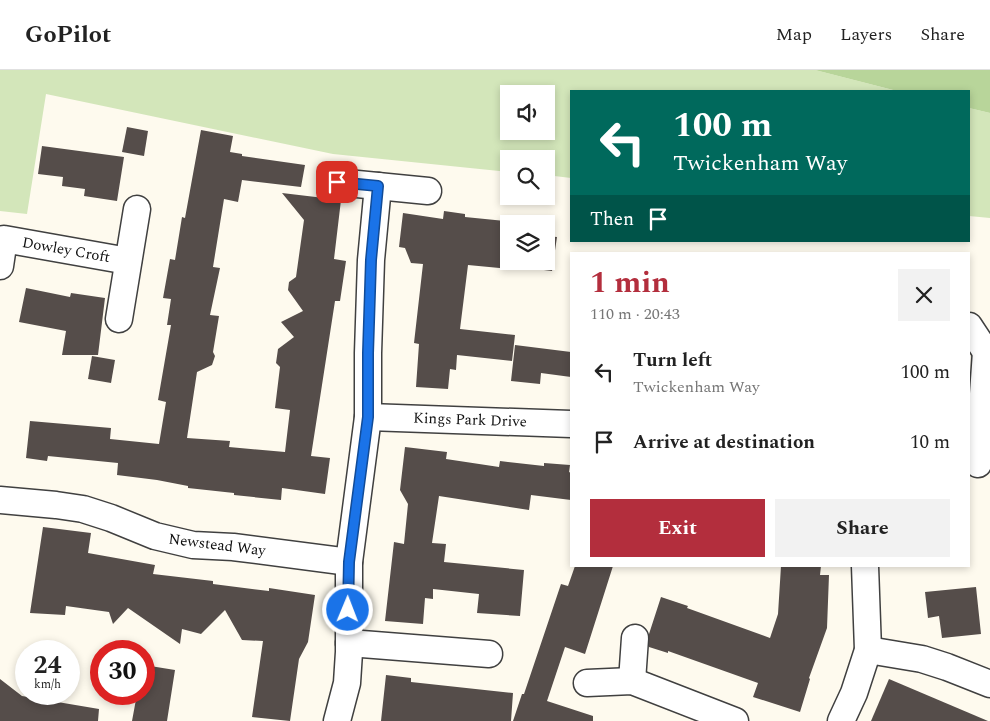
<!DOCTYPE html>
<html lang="en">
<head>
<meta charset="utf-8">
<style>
  body { margin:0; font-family:Spectral,serif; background:#f2f2f2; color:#222; height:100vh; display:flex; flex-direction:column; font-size:19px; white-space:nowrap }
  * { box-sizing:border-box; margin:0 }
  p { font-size:16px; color:#767676 }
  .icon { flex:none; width:28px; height:28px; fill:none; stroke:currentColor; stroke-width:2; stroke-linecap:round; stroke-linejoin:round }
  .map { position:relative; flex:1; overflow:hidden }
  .panel { position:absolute; left:570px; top:182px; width:400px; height:315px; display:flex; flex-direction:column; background:#fff; border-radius:0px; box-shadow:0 2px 8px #0003 }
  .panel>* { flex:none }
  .banner { position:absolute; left:570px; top:20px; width:400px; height:152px; border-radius:0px; box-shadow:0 2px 8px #0003; background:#00695c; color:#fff; overflow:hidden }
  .tools { position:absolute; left:500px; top:15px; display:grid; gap:10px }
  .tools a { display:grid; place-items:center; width:55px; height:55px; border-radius:0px; background:#fff; box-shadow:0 2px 8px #0003; font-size:25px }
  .speed { position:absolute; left:15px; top:570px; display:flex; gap:10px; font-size:25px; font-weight:700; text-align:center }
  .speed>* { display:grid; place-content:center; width:65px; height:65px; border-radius:50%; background:#fff; box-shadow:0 2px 8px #0003; line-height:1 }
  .speed small { font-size:12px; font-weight:400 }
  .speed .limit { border:8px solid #d22; background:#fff; color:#111 }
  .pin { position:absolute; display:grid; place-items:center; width:42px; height:42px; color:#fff; margin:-21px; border-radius:10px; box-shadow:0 2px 8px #0006 }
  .me { position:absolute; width:55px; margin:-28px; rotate:1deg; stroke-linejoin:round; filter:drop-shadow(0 0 4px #0008) }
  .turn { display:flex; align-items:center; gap:18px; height:105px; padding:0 20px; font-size:22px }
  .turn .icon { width:65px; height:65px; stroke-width:2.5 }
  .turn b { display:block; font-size:35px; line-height:42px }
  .then { display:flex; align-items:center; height:48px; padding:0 20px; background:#0003; gap:10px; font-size:19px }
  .round { display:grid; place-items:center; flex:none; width:52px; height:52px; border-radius:0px; background:#f2f2f2 }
  .overview { display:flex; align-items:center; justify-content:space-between; height:85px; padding:0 20px }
  h1 { font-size:30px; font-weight:700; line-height:38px; color:#b32e3d }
  .cta { display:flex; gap:10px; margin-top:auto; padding:10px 20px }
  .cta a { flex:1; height:58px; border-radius:0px; background:#b32e3d; color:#fff; font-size:20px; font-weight:700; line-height:58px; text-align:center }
  .cta a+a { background:#f2f2f2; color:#222 }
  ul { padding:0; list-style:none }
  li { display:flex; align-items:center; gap:15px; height:70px; padding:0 20px }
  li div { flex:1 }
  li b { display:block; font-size:19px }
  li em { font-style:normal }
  header { display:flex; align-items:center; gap:30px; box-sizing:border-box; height:70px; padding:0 25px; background:#fff; border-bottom:1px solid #e0e0e0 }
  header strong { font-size:24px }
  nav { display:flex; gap:28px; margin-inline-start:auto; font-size:18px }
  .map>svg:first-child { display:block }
  .green { fill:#d3e6ba; fill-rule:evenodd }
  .forest { fill:#b8d59a }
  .building { fill:#554d4a }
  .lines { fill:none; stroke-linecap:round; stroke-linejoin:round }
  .minor-casing { stroke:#404040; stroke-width:29 }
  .minor { stroke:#fff; stroke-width:26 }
  .route-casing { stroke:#114b97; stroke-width:12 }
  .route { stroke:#1a73e8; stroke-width:9 }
  .labels { text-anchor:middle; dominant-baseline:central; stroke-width:5; stroke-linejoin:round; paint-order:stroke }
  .street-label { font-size:15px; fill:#0d0d0d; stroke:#fff }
</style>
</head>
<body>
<header>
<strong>GoPilot</strong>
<nav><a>Map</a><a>Layers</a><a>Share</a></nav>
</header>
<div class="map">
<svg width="990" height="651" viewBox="0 0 990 651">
  <rect width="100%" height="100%" fill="#fefaee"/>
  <g class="green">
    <path d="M0,0h815l82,21h-326v87l-25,-3v-16h-37v13l-176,-18 -287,-60 -19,120 -27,-3zM509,24h37v37h-37z"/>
    <polygon points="969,38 990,43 990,148 969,146"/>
  </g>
  <polygon class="forest" points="815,0 990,0 990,43 969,38 969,21 897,21"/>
  <g class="building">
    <polygon points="127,57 148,61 144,86 122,82"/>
    <polygon points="201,60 233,66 230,82 242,84 242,86 305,95 301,117 242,110 238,132 224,129 213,197 220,198 210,245 219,246 213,282 215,286 212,295 197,302 187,368 230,371 229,377 285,382 290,340 275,338 280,297 276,293 278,279 294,267 281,252 303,241 288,220 289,212 296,207 304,150 282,123 341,130 334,189 346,191 340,231 335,231 311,386 330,388 325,424 282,418 281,430 234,425 234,423 188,418 188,416 157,410 117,405 118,393 48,386 47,391 26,388 30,351 111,358 110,369 159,374 166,332 158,330 171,255 167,255 171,229 163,228 170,189 175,190 182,147 185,148"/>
    <polygon points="42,76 124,87 117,131 84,126 85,119 62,116 63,107 38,104"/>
    <polygon points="444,141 465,144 465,147 516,152 516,154 509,154 509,191 546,191 546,166 557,167 552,201 511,196 511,199 468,195 460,259 515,265 512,291 457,285 456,300 450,299 448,319 416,317 419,274 414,273 423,194 411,193 405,178 399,177 403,143 443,149"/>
    <polygon points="26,218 70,227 71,223 105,228 98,285 62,285 66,261 19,252"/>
    <polygon points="515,275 571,282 571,307 541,303 540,314 511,311"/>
    <polygon points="92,286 115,290 111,313 88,309"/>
    <polygon points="405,377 447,382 446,389 499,397 500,391 544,396 544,393 570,395 569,402 571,403 571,430 531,425 529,440 439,426 432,473 446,474 444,492 524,500 520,546 477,543 479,524 433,519 433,529 425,528 423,554 385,551 394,472 404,474 408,434 400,420"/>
    <polygon points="43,457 91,463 88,483 155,495 153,504 213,511 213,514 269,521 269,518 315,525 308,572 299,589 290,651 252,647 263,571 242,570 225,540 201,564 182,559 180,574 128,538 113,554 109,542 66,536 65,545 30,543"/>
    <polygon points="575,496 613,496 585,584 565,577 547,631 593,646 593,651 513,651 522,624 524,624 561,514 568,516"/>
    <polygon points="781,496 821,496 820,505 829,505 827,558 809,608 810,609 800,642 753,627 758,613 668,581 668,583 649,577 649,564 661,527 688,536 687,538 770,568 778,544"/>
    <polygon points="976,517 981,564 942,568 939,546 928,548 925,522"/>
    <polygon points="144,595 175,600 167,651 132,651 137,624 144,624"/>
    <polygon points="386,605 411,608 411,612 513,623 511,651 381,651"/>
    <polygon points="0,609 22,626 99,639 98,651 0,651"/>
    <polygon points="889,609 988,651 871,651"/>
  </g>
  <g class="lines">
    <defs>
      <g id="minor">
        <polyline points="337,112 428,121"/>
        <polyline points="0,196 4,169 128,191"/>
        <polyline points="119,249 137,139"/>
        <polyline points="969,256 986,282 990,281"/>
        <polyline points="368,347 571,354"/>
        <polyline points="978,394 986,282"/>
        <polyline points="0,430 56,435 83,439 111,448 155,466 193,475 233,477 349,492"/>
        <polyline points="349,573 489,584"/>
        <polyline points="868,580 922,589 947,597 990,614"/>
        <polyline points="632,611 635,568"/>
        <polyline points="587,613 632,611 735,651"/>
        <polyline points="337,651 347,613 349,582 349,492 368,347 368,283 371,190 378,116"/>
        <polyline points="841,651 854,623 868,580 865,496"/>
      </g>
    </defs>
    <use href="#minor" class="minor-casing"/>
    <use href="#minor" class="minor"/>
  </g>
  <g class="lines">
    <defs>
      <polyline id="route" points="337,112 378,116 371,190 368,283 368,347 349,492 348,540"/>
    </defs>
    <use href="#route" class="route-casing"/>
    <use href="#route" class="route"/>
  </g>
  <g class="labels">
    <g class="street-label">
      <text transform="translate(66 180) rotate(10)">Dowley Croft</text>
      <text transform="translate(470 350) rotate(2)">Kings Park Drive</text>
      <text transform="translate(217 475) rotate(7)">Newstead Way</text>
    </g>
  </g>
</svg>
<div class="tools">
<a><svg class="icon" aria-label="sound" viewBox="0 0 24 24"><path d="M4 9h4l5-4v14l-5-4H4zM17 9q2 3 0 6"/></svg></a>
<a><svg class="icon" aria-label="search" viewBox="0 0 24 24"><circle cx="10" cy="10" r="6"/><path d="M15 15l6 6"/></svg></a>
<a><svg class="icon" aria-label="layers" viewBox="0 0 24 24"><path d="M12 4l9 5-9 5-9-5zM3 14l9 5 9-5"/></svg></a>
</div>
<div class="speed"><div>24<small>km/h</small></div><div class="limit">30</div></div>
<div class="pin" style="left:337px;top:112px;background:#d93025"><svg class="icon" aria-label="arrive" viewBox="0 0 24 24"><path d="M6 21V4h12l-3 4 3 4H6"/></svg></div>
<svg class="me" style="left:348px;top:540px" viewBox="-20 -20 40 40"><circle r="17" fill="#1a73e8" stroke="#fff" stroke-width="3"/><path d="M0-11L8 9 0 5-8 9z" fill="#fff"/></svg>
<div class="banner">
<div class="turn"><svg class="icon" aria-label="left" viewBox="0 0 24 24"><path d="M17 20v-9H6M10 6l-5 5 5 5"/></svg><div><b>100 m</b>Twickenham Way</div></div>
<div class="then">Then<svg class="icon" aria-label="arrive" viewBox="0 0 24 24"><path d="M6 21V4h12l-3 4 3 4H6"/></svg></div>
</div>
<section class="panel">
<div class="overview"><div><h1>1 min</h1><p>110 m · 20:43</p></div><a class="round"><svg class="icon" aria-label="close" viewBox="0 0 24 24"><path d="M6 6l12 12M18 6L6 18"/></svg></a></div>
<ul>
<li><svg class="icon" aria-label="left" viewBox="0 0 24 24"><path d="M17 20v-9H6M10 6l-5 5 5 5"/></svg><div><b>Turn left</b><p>Twickenham Way</p></div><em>100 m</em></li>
<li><svg class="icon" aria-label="arrive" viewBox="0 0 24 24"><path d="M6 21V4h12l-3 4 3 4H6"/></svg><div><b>Arrive at destination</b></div><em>10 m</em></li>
</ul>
<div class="cta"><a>Exit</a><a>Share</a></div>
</section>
</div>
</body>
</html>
